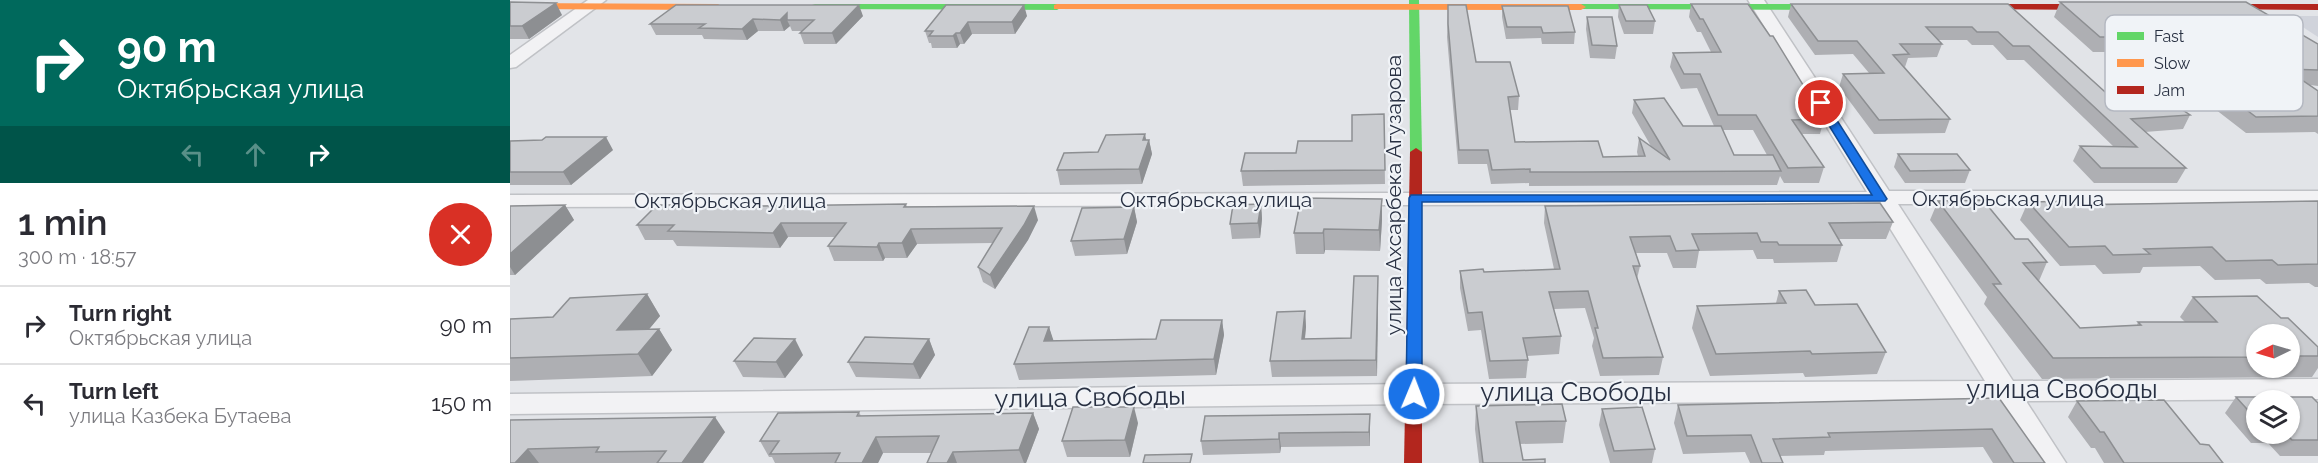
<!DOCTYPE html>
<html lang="en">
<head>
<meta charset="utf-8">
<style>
  body { margin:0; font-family:Raleway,sans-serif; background:#f2f2f3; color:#2b2b33; height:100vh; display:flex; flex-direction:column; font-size:22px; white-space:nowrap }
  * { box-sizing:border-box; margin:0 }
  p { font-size:20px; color:#7c7c81 }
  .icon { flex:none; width:33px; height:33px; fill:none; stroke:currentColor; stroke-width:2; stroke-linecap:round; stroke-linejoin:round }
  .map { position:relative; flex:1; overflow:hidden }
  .drawer { display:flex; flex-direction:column; background:#fff; width:510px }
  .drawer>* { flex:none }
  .hud { background:#00695c; color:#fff; overflow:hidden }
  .needle { width:39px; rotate:265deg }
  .controls { position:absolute; left:1736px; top:324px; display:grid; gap:12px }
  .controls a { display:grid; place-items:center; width:54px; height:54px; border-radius:50%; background:#fff; box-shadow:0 2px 4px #0004; font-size:30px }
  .pin { position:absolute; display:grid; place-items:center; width:51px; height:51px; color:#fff; margin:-26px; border:3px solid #fff; border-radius:50%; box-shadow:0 2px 6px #0007 }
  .me { position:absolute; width:66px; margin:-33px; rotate:1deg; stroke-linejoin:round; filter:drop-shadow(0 0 4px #0008) }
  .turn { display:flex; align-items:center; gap:21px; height:126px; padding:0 18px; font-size:27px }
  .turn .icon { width:78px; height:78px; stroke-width:2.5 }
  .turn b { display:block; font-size:42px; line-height:51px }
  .lanes { display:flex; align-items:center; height:57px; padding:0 18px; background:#0003; justify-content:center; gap:30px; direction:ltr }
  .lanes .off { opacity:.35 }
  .round { display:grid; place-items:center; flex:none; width:63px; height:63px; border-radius:32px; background:#f2f2f3 }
  .head { display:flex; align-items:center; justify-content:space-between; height:102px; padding:0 18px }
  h1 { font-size:36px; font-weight:600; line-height:45px }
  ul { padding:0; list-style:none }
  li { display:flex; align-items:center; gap:18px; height:78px; padding:0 18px; border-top:2px solid #e1e1e2 }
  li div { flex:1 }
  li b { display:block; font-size:22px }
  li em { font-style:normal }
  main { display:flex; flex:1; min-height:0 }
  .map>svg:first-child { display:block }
  .built { fill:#d0d3db }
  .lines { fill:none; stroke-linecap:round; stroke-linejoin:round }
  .street-casing { stroke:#c0c2c6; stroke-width:3 }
  .street { fill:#f2f2f4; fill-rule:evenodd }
  .fast { fill:#63d668; fill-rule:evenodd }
  .slow { fill:#ff974d; fill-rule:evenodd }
  .jam { fill:#b3261e; fill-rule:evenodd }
  .wall { fill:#aeafb3; fill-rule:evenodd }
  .shaded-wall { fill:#8d8f92 }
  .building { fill:#caccd0; stroke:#8d8f92; stroke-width:1.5 }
  .route { fill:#1a73e8; stroke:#114b97; stroke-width:1.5 }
  .labels { text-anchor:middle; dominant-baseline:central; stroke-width:4.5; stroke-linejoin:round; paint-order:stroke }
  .street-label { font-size:21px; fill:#283042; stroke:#f0f3f7 }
  .near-street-label { font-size:26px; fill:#283042; stroke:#f0f3f7 }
  .key { fill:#f0f3f7; stroke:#b4b8c1; stroke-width:1.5 }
  .key-label { font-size:16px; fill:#283042 }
</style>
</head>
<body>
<main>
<section class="drawer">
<div class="hud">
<div class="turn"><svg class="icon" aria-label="right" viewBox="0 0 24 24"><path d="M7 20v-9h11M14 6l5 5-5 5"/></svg><div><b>90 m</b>Октябрьская улица</div></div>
<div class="lanes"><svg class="icon off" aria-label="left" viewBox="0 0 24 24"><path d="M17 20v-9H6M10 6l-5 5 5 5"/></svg><svg class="icon off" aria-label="ahead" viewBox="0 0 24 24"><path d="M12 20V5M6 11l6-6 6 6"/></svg><svg class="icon" aria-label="right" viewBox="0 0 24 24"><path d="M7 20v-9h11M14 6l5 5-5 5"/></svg></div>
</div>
<div class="head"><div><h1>1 min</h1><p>300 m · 18:57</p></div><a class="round" style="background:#d93025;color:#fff"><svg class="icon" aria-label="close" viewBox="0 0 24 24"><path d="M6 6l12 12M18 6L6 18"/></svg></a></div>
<ul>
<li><svg class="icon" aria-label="right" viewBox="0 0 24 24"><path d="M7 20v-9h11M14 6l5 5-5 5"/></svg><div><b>Turn right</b><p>Октябрьская улица</p></div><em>90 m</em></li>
<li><svg class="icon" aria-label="left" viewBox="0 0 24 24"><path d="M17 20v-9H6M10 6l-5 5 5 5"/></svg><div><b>Turn left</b><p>улица Казбека Бутаева</p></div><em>150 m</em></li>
</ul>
</section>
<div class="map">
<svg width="1808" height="463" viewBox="0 0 1808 463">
  <rect width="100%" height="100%" fill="#e2e4e8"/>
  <polygon class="built" points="1776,16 1808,16 1808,37"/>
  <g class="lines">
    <defs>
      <g id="street">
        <polygon points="78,0 96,0 6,67 0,68 0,55"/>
        <polygon points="1238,0 1254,0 1379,191 1808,191 1808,203 1388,204 1503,381 1808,379 1808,399 1516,401 1556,463 1526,463 1487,401 904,404 0,414 0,394 904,384 1475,381 1365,204 0,207 0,195 1357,192"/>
      </g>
    </defs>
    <use href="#street" class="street-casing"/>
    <use href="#street" class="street"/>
    <g class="fast">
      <polygon points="899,0 909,0 912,152 906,156 900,152"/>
      <polygon points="305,4 547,4 552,7 547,10 302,9 302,5"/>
      <polygon points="1071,4 1324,4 1329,7 1324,10 1068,9 1068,5"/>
    </g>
    <g class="slow">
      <polygon points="0,3 208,4 213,7 208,10 0,9"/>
      <polygon points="547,4 1071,4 1076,7 1071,10 544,9 544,5"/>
    </g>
    <g class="jam">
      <polygon points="1457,4 1591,4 1596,7 1591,10 1454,9 1454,5"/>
      <polygon points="1700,4 1808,4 1808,10 1697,9 1697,5"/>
      <polygon points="906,148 912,152 912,463 894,463 900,152"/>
    </g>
  </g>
  <g class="wall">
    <polygon points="0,2 52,15 19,39 0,39"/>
    <polygon points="1550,2 1808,44 1808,86 1800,85 1808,91 1808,134 1805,132 1736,133 1692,99 1678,99 1631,62 1617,61 1608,52 1583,52 1544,17"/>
    <path d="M1181,4l133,115 -4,15h-18l22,33 -5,16h-35l-4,-7 -3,9 -248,1v-3l-38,1 -4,-20h-29l-11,-127 1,-32 28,57 43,34 -1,14h-8l5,32 88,15 35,-1 -1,-4 2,-14 13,10 -20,-35 2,-13 49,26h31l-17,-38 -16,1 -11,-22 3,-14 38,-1 -10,-20h-4l-8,-15zM1212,130h31l14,25h-33z"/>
    <polygon points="1281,4 1498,4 1604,100 1680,115 1673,129 1635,132 1676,168 1667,183 1584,183 1563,161 1570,146 1604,147 1514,60 1497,60 1483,45 1462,45 1457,40 1428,40 1432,44 1427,57 1398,58 1395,67 1440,119 1435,133 1364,134 1329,87 1333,74 1359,73 1343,54 1305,55 1278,17"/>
    <polygon points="166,5 353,16 326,44 294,44 290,33 292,31 282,31 280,26 274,31 248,31 237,40 194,39 192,35 146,35 140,24"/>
    <polygon points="436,5 517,16 505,34 462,34 454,44 450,44 447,48 422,48 421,43 419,43 415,31"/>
    <polygon points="1109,5 1145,21 1143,34 1114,34 1108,17"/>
    <polygon points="992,6 1065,32 1064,44 1032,44 1031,38 996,39 992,17"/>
    <polygon points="1077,17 1107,46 1105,59 1080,58 1076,29"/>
    <polygon points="874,114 875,184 733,186 731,171 786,153 842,141"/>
    <polygon points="32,140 103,150 61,185 0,185 0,141"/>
    <polygon points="636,140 639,140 642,154 632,184 550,185 547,170 588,152"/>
    <polygon points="1388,154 1460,170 1455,183 1395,183 1384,167"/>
    <polygon points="872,199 872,220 870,251 815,250 814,254 786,254 784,233"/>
    <path d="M1428,201l77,38 32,23 -8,19 41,47 57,-3 1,-3h47l-5,-5 13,-20 88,21 37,29v21l-6,9 -270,2 -58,-75 3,-7 -57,-77zM1746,334h33v34h-33z"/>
    <polygon points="1808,201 1808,287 1805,287 1799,283 1756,284 1750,279 1705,280 1690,266 1633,267 1630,273 1593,274 1585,265 1550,266 1510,220 1518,202 1562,205"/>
    <polygon points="396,204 397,207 528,220 518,240 485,289 473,282 468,267 483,243 407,244 397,258 375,258 373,261 324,261 318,246 325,237 278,237 270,248 167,246 163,240 135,240 127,225 170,205 172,207"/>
    <polygon points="751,204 752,219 750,238 722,239 720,224"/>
    <polygon points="55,205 64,220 5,275 0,275 0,206"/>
    <polygon points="1035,206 1383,222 1376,239 1329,239 1332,245 1327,262 1264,263 1263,259 1247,259 1243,250 1189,251 1186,268 1163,268 1157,253 1126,253 1130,266 1127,279 1153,357 1149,375 1090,376 1082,346 1084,338 1075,308 1044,309 1051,336 1049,354 1017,356 1018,360 1016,378 979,379 971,330 958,331 950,288 950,271 974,272 1044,269 1034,223"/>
    <polygon points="624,207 627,222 617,254 565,256 561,241"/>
    <polygon points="868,291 867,376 762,377 760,361 795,311 796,327 795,339 841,338"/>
    <polygon points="1269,291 1305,305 1376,352 1367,374 1295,377 1293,373 1200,376 1182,328 1187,306 1266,303"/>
    <polygon points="137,294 150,316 139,329 149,329 162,350 142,376 0,381 0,319 43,317"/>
    <polygon points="712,320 714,335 706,375 509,380 504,364 539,327 543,341 646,339"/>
    <polygon points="419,339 425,355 410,379 346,377 338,362"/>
    <polygon points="293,355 275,378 233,377 224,361"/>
    <path d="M1726,397l82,6v53h-38l-12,-13h-17l-26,-30zM1746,400l33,34h-33z"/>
    <polygon points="1489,398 1535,463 1483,463 1473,447 1315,451 1314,455 1270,456 1273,463 1240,463 1235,452 1173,454 1164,423 1168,405"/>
    <polygon points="1567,401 1690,444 1713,463 1594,463 1585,448 1581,448 1558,417"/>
    <polygon points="966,406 1056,421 1053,443 1010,444 1013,460 1035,463 969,463 965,429"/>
    <polygon points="1092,409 1145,449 1142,463 1100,463 1089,425"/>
    <polygon points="349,412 351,416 523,413 529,429 516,463 417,463 422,453 373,453 368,463 265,463 262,457 259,457 250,441"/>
    <polygon points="695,416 860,428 860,446 771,447 770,453 693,455 691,441"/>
    <polygon points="0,420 215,432 193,463 0,463"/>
    <polygon points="628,423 620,457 557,457 552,441"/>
  </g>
  <g class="shaded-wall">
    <polygon points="46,3 52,15 19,39 12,26"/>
    <polygon points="349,5 353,16 326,44 322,33"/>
    <polygon points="514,5 517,16 505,34 502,22"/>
    <polygon points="277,13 277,20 280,26 274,31 270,20"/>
    <polygon points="243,19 248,31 237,40 232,29"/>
    <polygon points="458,22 462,34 454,44 450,33"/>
    <polygon points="446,33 450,44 447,48 443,36"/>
    <polygon points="635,134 637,144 639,140 642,154 632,184 629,169 633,140"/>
    <polygon points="96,137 103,150 61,185 53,172"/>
    <polygon points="872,199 872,220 870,251 869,230"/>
    <polygon points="751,204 752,219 750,238 748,223"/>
    <polygon points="55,205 64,220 5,275 0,267 0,254"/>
    <polygon points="524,206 528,220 518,240 485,289 480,275"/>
    <polygon points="624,207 627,222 617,254 614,239"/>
    <polygon points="271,223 278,237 270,248 263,233"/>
    <polygon points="401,229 407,244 397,258 392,243"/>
    <polygon points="814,229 815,250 814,254 813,233"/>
    <polygon points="369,243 375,258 373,261 367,247"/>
    <polygon points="868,276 868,291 867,376 866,360"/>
    <polygon points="137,294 150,316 121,351 107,330"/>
    <polygon points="795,311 796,327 793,354 792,339"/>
    <polygon points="712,320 714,335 706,375 704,359"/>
    <polygon points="539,327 544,342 534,341"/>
    <polygon points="149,329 162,350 142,376 128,354"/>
    <polygon points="285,339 293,355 275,378 266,362"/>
    <polygon points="419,339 425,355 410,379 403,364"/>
    <polygon points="624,407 628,423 620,457 615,440"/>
    <polygon points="523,413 529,429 516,463 514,463 509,450"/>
    <polygon points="860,414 860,446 859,432"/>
    <polygon points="205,417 215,432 193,463 172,463"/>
    <polygon points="769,433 771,447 770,453 769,439"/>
    <polygon points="366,437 373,453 368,463 352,463"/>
    <polygon points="18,449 29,463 5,463"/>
    <polygon points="443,452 447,463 437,463"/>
  </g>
  <g class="building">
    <polygon points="0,2 46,3 12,26 0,26"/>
    <polygon points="1550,2 1736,2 1808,44 1808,70 1776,69 1808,91 1808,116 1746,117 1701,83 1687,83 1638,47 1625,46 1615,37 1590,37"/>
    <polygon points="1181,4 1238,4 1260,36 1263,36 1314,119 1282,120 1314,167 1278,168 1246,115 1208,115 1190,74 1174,74 1163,53 1211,52 1193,19 1190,19"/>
    <polygon points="1281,4 1498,4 1604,100 1653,97 1680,115 1621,119 1676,168 1591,168 1570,146 1627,147 1519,46 1503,46 1488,32 1467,32 1462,27 1416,27 1432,44 1390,44 1399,54 1383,55 1440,119 1369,120 1333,74 1374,73 1347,41 1308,41"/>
    <polygon points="166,5 349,5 322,33 290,33 304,20 277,20 277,13 270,20 243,19 232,29 189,28 195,24 140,24"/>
    <polygon points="436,5 514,5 502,22 458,22 450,33 446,33 443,36 419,36 423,31 415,31"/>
    <polygon points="938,5 956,5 966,62 1000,62 1009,96 998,97 1005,142 1088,141 1093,157 1135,156 1129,138 1160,160 1124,100 1154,98 1173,126 1211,126 1224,155 1263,155 1271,171 1073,172 1020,172 1020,169 982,170 978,150 949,150 938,24"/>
    <polygon points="1109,5 1137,5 1145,21 1116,21"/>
    <polygon points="992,6 1058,6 1065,32 1033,33 1031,27 997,27"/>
    <polygon points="1077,17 1102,17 1107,46 1082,45"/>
    <polygon points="874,114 875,170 731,171 735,153 786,153 788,141 842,141 842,115"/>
    <polygon points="635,134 633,140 639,140 629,169 547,170 554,153 588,152 596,135"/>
    <polygon points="36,137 96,137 53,172 0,172 0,141 32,140"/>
    <polygon points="1388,154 1447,154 1460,170 1400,171"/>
    <polygon points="791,198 872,199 869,230 814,229 813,233 784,233"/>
    <polygon points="1473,200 1505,239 1518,239 1537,262 1513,263 1570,328 1631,325 1628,322 1707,322 1683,297 1747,296 1771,318 1778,318 1808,347 1808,356 1779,356 1779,334 1746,334 1746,357 1543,358 1483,284 1491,284 1428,201"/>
    <polygon points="1558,201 1562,205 1808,201 1808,264 1768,265 1762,260 1716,261 1702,247 1634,249 1640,254 1603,255 1595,246 1559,247 1518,202"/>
    <polygon points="1370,203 1383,222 1319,223 1332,245 1269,245 1267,242 1251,242 1247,233 1182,234 1189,250 1166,251 1160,236 1120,237 1130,266 1123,266 1153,357 1093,358 1085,328 1088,328 1078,291 1039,292 1051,336 1013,338 1018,360 980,361 972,312 958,313 950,271 973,269 974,272 1050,269 1035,206"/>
    <polygon points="396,204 394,207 524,206 514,225 480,275 468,267 492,228 401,229 392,243 369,243 367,247 318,246 336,223 271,223 263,233 158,231 164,225 127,225 147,205 170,205 168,207"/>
    <polygon points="751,204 748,223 720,224 723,205"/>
    <polygon points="55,205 0,254 0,206"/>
    <polygon points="624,207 614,239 561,241 572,208"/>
    <polygon points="844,276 868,276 866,360 760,361 767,312 795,311 792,339 841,338"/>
    <polygon points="1296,290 1305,305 1347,304 1376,352 1302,354 1300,351 1206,354 1187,306 1276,303 1269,291"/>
    <polygon points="137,294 107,330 149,329 128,354 0,358 0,319 43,317 60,298"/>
    <polygon points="651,320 712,320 704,359 504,364 519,327 539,327 534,341 646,339"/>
    <polygon points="355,337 419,339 403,364 338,362"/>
    <polygon points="244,338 285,339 266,362 224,361"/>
    <polygon points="1726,397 1802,397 1808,403 1808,440 1782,440 1776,434 1779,434 1779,400 1746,400 1746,419"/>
    <polygon points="1489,398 1535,463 1504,463 1482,429 1318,433 1320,437 1263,439 1273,463 1252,463 1241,435 1177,436 1168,405"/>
    <polygon points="1654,400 1690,444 1699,445 1713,463 1614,463 1594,432 1590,432 1567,401"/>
    <polygon points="1052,404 1056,421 1006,422 1013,460 1035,459 1035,463 973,463 966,406"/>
    <polygon points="563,407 624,407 615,440 552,441"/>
    <polygon points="1132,407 1145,449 1104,451 1092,409"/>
    <polygon points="349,412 347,416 523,413 509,450 443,452 437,463 417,463 429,436 366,437 352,463 325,463 330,453 260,454 269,441 250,441 268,413"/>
    <polygon points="860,414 859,432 769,433 769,439 691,441 695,416"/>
    <polygon points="205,417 172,463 147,463 156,451 86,452 89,447 18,449 5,463 0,463 0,420"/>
    <polygon points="682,454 680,463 633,463 635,455"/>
  </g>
  <polygon class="route" points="1311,99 1316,103 1377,199 1375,201 912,202 912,394 910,398 898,398 896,394 899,198 901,195 1362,195 1305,103"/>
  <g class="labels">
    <g class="street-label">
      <text transform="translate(883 195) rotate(-90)">улица Ахсарбека Агузарова</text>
      <text x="1498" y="198">Октябрьская улица</text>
      <text x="706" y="199">Октябрьская улица</text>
      <text x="220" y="200">Октябрьская улица</text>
    </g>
    <g class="near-street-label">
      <text x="1552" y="389">улица Свободы</text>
      <text x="1066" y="392">улица Свободы</text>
      <text transform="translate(580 397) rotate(-1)">улица Свободы</text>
    </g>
  </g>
  <rect x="1595" y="15" width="198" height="96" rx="9" class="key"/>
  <rect x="1607" y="32" width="27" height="8" fill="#63d668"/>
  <rect x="1607" y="59" width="27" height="8" fill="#ff974d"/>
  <rect x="1607" y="86" width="27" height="8" fill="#b3261e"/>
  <g class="key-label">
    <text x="1644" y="42">Fast</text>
    <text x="1644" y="69">Slow</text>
    <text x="1644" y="96">Jam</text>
  </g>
</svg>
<div class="controls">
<a><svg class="needle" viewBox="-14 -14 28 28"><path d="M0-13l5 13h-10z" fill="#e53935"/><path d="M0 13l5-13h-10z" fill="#7c7c81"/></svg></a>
<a><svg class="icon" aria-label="layers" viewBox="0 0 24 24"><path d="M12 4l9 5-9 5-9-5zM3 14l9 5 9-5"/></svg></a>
</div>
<div class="pin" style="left:1311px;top:103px;background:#d93025"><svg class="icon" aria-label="arrive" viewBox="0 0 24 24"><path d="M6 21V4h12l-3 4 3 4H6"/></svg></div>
<svg class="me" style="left:904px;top:394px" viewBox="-20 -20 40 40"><circle r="17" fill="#1a73e8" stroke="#fff" stroke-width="3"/><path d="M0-11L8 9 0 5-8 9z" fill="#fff"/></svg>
</div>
</main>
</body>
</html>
